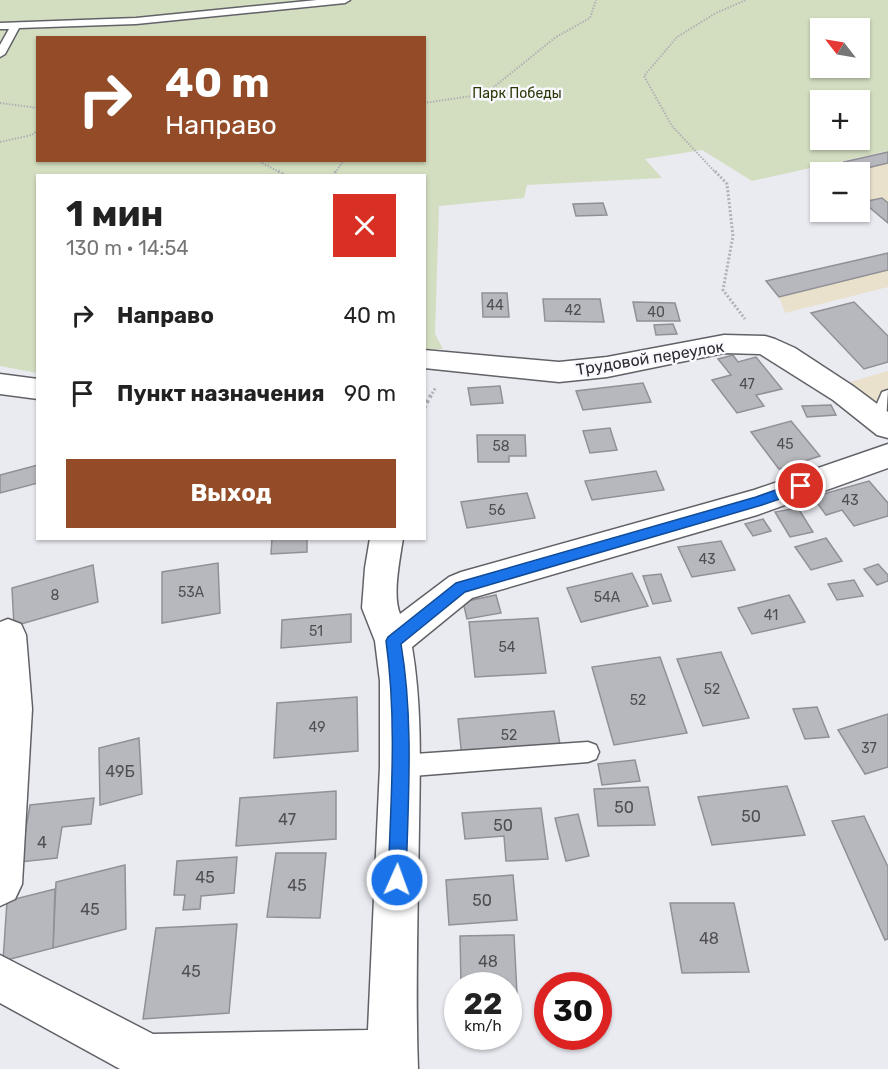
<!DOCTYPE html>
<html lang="ru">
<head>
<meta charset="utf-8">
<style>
  body { margin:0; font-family:Rubik,sans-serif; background:#f6f6f6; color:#222; height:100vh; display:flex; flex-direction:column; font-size:22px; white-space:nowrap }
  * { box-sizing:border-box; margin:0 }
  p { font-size:20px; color:#767676 }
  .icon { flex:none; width:33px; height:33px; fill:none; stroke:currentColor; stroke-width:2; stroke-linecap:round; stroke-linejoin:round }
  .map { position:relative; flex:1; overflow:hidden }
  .side { position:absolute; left:36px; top:174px; width:390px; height:366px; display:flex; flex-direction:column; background:#fff; border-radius:0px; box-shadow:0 2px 4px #0004 }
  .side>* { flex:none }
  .guide { position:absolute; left:36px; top:36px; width:390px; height:126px; border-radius:0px; box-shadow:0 2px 4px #0004; background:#934c27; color:#fff; overflow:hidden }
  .needle { width:39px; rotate:301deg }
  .buttons { position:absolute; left:810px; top:18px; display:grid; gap:12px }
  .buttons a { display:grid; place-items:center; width:60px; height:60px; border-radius:0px; background:#fff; box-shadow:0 2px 4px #0004; font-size:30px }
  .speed { position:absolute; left:444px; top:972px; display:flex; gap:12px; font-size:30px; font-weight:700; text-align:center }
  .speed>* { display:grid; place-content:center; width:78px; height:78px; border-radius:50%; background:#fff; box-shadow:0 2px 4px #0004; line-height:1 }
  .speed small { font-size:15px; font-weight:400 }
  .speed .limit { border:9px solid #d22; background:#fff; color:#111 }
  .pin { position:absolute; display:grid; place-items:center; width:51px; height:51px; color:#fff; margin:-26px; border:3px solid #fff; border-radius:50%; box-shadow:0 2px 6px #0007 }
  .me { position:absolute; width:66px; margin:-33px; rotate:2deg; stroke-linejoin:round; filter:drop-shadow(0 0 4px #0008) }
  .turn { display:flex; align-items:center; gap:21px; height:126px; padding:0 30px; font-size:27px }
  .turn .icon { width:78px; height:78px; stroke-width:2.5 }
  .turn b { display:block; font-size:42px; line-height:51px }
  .round { display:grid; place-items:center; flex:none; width:63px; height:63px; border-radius:0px; background:#f6f6f6 }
  .summary { display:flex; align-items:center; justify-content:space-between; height:102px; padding:0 30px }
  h1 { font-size:36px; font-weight:700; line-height:45px }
  .action { display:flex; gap:12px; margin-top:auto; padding:12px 30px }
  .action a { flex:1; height:69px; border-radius:0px; background:#934c27; color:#fff; font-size:24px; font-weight:700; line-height:69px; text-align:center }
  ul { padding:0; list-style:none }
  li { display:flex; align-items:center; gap:18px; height:78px; padding:0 30px }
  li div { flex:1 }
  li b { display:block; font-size:22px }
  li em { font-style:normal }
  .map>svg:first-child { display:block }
  .industrial { fill:#eae1cc }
  .green { fill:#d3dec0; fill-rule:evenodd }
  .building { fill:#b7b8be; stroke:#909096; stroke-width:1.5 }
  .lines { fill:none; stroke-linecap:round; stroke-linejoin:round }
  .lane-casing { stroke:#616267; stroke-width:3 }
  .street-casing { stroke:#616267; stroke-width:3 }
  .path-far2 { stroke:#b0b0b5; stroke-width:2; stroke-dasharray:1.5 1.5; stroke-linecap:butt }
  .path-far1 { stroke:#b0b0b5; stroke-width:3; stroke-dasharray:2 2; stroke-linecap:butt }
  .path { stroke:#b0b0b5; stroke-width:4; stroke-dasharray:3 3; stroke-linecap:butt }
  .lane { fill:#fff; fill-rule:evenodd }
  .street { fill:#fff; fill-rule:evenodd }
  .route { fill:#1a73e8; stroke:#114b97; stroke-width:1.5 }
  .labels { text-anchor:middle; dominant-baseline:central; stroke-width:5; stroke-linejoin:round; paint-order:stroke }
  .far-park-label { font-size:14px; fill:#2a3806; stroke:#f8f8fe }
  .number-label { font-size:14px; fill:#4f4f53 }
  .street-label { font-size:16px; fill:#2c2c2f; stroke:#f8f8fe }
  .near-number-label { font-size:16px; fill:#4f4f53 }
</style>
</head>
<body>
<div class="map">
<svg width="888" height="1069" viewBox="0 0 888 1069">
  <rect width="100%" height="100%" fill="#eaebf1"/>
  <g class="industrial">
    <polygon points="888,151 888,223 860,197 860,172 840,172 833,164"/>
    <polygon points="888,253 888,287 785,313 779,297 766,281"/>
    <polygon points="888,371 888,422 872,408 850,382"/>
  </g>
  <path class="green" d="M0,0h888v151l-136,30 -50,-31 -57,9 17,19 -135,7 -3,13 -85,8 -4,128 8,15h-18l-1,-173h-386l-1,197 -37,-7zM820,28h40v40h-40zM38,38h386v122h-386zM820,100h40v40h-40z"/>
  <g class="building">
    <polygon points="888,152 888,163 855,171 844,162"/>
    <polygon points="882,198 888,203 888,223 863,202"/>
    <polygon points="603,203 607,215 576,216 573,204"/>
    <polygon points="888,253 888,270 779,297 766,281"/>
    <polygon points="482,293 507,293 509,317 483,317"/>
    <polygon points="543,299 600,299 604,322 545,321"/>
    <polygon points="633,302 675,303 680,321 637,321"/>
    <polygon points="854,302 888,336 888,362 864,369 811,313"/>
    <polygon points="673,324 677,334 656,335 654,325"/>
    <polygon points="733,355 738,362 756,357 782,389 756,395 764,406 737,413 712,380 731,375 718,359"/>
    <polygon points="643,383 651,402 583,410 576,391"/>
    <polygon points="500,386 503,403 471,405 468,388"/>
    <polygon points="831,405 836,415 807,417 802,406"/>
    <polygon points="791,421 820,456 779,469 751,432"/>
    <polygon points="610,428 617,450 590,453 583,431"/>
    <polygon points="477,435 525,435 526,456 509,456 509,462 478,462"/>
    <polygon points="38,465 38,483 0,493 0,475"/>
    <polygon points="656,471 664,490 592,500 585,481"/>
    <polygon points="869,481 888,503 888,516 854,526 842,510 826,515 813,497"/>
    <polygon points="527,493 535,518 467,528 461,502"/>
    <polygon points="798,508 813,532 790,537 775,512"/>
    <polygon points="763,519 771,531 753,536 745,524"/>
    <polygon points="272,538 307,538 307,552 271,554"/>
    <polygon points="826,538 842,561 811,570 795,547"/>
    <polygon points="721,541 735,570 692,577 678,547"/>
    <polygon points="218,563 220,613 162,623 162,572"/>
    <polygon points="878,564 888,575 888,581 877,585 864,569"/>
    <polygon points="93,565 98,602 14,626 12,588"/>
    <polygon points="632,573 648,606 581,622 567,588"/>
    <polygon points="661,574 671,601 653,604 643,576"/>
    <polygon points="854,580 863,596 837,600 828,584"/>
    <polygon points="496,595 501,613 467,619 463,602"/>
    <polygon points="789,595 805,622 752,634 738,608"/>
    <polygon points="351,614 351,642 281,648 282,620"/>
    <polygon points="538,618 546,673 475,677 469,622"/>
    <polygon points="721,652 749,718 703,726 677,659"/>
    <polygon points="660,657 687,733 614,745 592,667"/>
    <polygon points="357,697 358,751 274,758 277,703"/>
    <polygon points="817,707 829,737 805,739 793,709"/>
    <polygon points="554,711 561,750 462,758 458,719"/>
    <polygon points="888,714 888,767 865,774 838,730"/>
    <polygon points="139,738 142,794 100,805 99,748"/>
    <polygon points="635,760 640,781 602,785 598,764"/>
    <polygon points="787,786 805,835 712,845 698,797"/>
    <polygon points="648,787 655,825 598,826 594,789"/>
    <polygon points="336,791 336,839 236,846 240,798"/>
    <polygon points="94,798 91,824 62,827 57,858 20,862 30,805"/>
    <polygon points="541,808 548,859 506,861 504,836 465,839 462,813"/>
    <polygon points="578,814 589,856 566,861 555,818"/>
    <polygon points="864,816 888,867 888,939 885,940 832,821"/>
    <polygon points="276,853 326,853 320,918 267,917"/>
    <polygon points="237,857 234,893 201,896 200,909 183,910 185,895 174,895 177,861"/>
    <polygon points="125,865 126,929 53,948 56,882"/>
    <polygon points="513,875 517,920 449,925 446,880"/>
    <polygon points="55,889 53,948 3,961 7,901"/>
    <polygon points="670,903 734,903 749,972 682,973"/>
    <polygon points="237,924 229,1013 143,1019 156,928"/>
    <polygon points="514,935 517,994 508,994 508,986 461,986 460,936"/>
  </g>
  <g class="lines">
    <defs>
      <g id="lane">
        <polygon points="317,0 350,0 345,3 136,24 19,28 5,54 0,57 0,45 9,29 0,29 0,23 136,18"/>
        <polygon points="888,390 886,420 884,424 872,424 870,420 882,392"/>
        <polygon points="588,742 596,745 599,752 596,759 588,762 400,777 392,774 389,766 392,758 400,755"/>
      </g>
      <g id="street">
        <polygon points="724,335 765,336 775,339 795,348 853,386 888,412 888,438 877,435 833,400 760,354 724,353 607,377 559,382 424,368 424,350 559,362 607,357"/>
        <polygon points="0,374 38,379 38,399 0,394"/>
        <path d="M888,444v24l-131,47 -285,83 -60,49c10,59 8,119 7,179 -1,81 -4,163 -1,243h-298l-120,-66v-48l153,79 215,-4 12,-264v-85l-5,-40 -13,-33 3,-40 5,-30h33c-3,21 -11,57 -3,76l49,-37 12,-5 293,-82z"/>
        <polygon points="8,619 21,624 26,635 32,709 22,884 15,899 0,906 0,622"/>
      </g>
    </defs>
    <use href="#lane" class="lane-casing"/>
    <use href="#street" class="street-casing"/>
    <g class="path-far2">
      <polyline points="0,103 38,108"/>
      <polyline points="424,103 485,94 556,37 590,18 596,0"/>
      <polyline points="0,142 32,135 38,130"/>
      <polyline points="257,160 281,173"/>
      <polyline points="335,173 344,160"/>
      <polyline points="716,173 672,126 644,76 677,37 716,13 746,0"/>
    </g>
    <g class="path-far1">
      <polyline points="278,171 287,176"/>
      <polyline points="715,171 727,184 733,236 723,290 745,319"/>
      <polyline points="332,176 336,171"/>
      <polyline points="430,397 436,387"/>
    </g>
    <polyline class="path" points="424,408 431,395"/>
    <use href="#lane" class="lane"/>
    <use href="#street" class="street"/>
  </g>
  <path class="route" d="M801,481l7,5 -2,4 -44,15 -297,87 -64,52c13,77 7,157 5,236l-3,6 -6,3 -7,-3 -2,-6c3,-80 9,-160 -2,-239l2,-4 68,-54 300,-86z"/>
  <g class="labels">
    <g class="far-park-label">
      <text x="517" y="93">Парк Победы</text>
    </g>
    <g class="number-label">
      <text x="495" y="305">44</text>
      <text x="573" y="310">42</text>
      <text x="656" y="312">40</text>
      <text x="747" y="384">47</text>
      <text x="785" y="444">45</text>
      <text x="501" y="446">58</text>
      <text x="850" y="500">43</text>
      <text x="497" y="510">56</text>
      <text x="707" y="559">43</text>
      <text x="191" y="592">53А</text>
      <text x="55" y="595">8</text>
      <text x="607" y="597">54А</text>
      <text x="771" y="615">41</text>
      <text x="316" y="631">51</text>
      <text x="507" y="647">54</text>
      <text x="712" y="689">52</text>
      <text x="638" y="700">52</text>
      <text x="317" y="727">49</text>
      <text x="509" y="735">52</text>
      <text x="869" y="748">37</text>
    </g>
    <g class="street-label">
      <text transform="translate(650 358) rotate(-9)">Трудовой переулок</text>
    </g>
    <g class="near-number-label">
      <text x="120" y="771">49Б</text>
      <text x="624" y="807">50</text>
      <text x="751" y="816">50</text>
      <text x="287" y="819">47</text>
      <text x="503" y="825">50</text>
      <text x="42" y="842">4</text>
      <text x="205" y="877">45</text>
      <text x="297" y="885">45</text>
      <text x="482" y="900">50</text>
      <text x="90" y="909">45</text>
      <text x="709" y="938">48</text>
      <text x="488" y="961">48</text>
      <text x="191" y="971">45</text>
    </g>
  </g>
</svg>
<div class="buttons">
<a><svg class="needle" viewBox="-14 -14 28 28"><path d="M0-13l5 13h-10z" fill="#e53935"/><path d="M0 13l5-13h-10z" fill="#767676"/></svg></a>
<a>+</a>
<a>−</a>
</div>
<div class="speed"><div>22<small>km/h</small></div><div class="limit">30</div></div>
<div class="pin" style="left:801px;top:486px;background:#d93025"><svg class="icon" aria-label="arrive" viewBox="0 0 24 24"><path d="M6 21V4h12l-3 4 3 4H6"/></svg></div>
<svg class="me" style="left:397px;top:880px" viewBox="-20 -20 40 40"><circle r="17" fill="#1a73e8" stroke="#fff" stroke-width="3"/><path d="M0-11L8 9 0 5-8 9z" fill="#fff"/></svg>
<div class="guide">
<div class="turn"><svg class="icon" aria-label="right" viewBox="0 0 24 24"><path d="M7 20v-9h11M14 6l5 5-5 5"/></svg><div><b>40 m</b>Направо</div></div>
</div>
<section class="side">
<div class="summary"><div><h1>1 мин</h1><p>130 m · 14:54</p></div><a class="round" style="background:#d93025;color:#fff"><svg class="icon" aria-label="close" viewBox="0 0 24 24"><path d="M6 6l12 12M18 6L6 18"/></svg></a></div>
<ul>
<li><svg class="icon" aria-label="right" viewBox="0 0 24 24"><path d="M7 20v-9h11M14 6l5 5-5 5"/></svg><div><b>Направо</b></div><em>40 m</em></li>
<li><svg class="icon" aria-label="arrive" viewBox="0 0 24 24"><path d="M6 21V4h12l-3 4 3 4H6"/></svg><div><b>Пункт назначения</b></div><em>90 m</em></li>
</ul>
<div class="action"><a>Выход</a></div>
</section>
</div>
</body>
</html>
